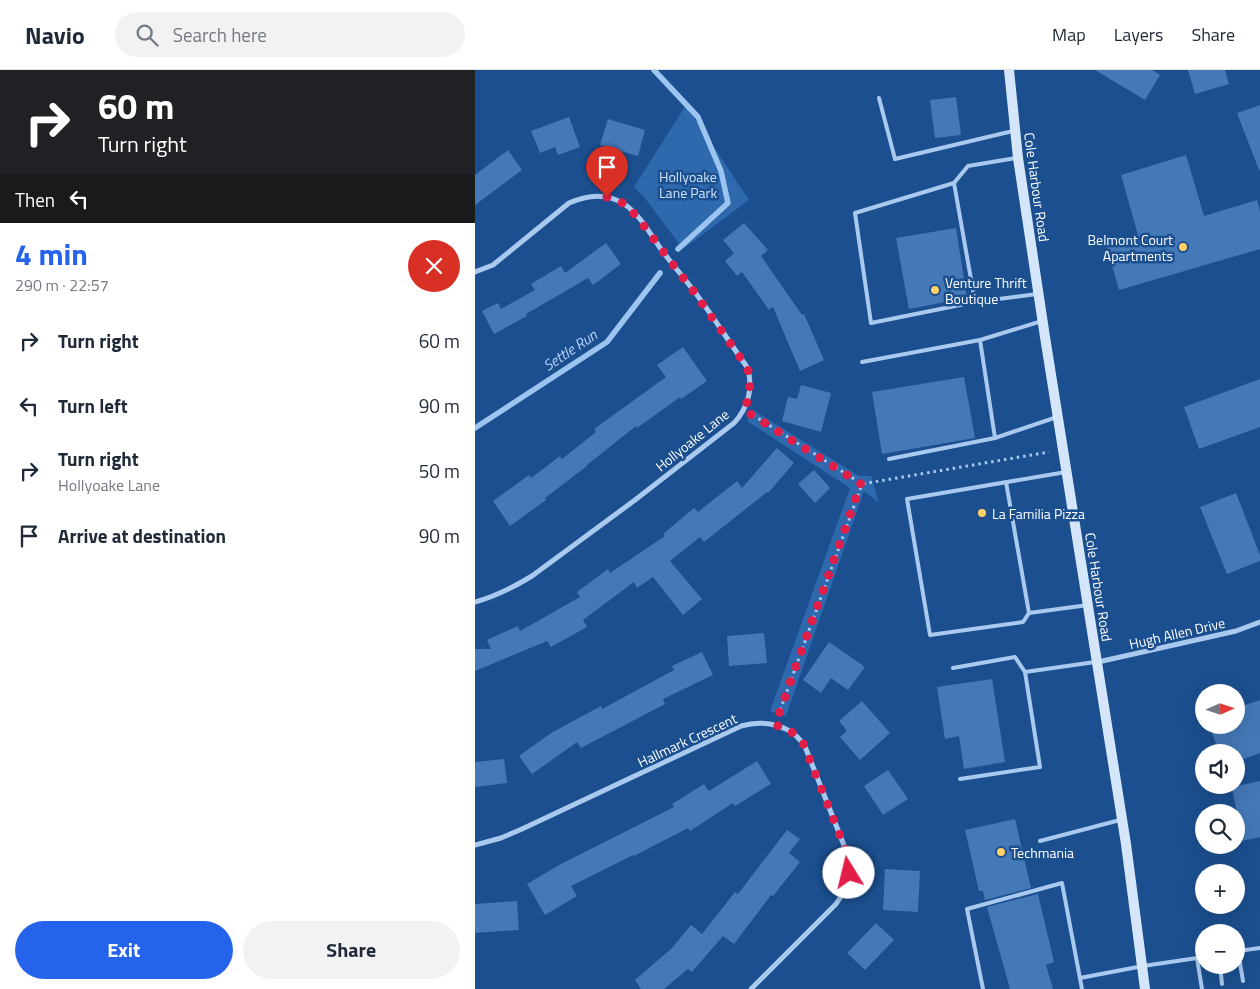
<!DOCTYPE html>
<html lang="en">
<head>
<meta charset="utf-8">
<style>
  body { margin:0; font-family:"Titillium Web",sans-serif; background:#f2f2f3; color:#1f2937; height:100vh; display:flex; flex-direction:column; font-size:19px; white-space:nowrap }
  * { box-sizing:border-box; margin:0 }
  p { font-size:16px; color:#747a83 }
  .icon { flex:none; width:28px; height:28px; fill:none; stroke:currentColor; stroke-width:2; stroke-linecap:round; stroke-linejoin:round }
  .map { position:relative; flex:1; overflow:hidden }
  .panel { display:flex; flex-direction:column; background:#fff; width:475px }
  .panel>* { flex:none }
  .banner { background:#202124; color:#fff; overflow:hidden }
  .needle { width:32px; rotate:87deg }
  .controls { position:absolute; left:720px; top:614px; display:grid; gap:10px }
  .controls a { display:grid; place-items:center; width:50px; height:50px; border-radius:50%; background:#fff; box-shadow:0 5px 20px #0002; font-size:25px }
  .pin { position:absolute; display:grid; place-items:center; width:42px; height:42px; color:#fff; margin:-51px -21px; border-radius:50% 50% 50% 0; rotate:-45deg; box-shadow:0 0 5px #0007 }
  .pin .icon { rotate:45deg }
  .me { position:absolute; width:55px; margin:-28px; rotate:351deg; stroke-linejoin:round; filter:drop-shadow(0 0 4px #0008) }
  .turn { display:flex; align-items:center; gap:18px; height:105px; padding:0 15px; font-size:22px }
  .turn .icon { width:65px; height:65px; stroke-width:2.5 }
  .turn b { display:block; font-size:35px; line-height:42px }
  .then { display:flex; align-items:center; height:48px; padding:0 15px; background:#0003; gap:10px; font-size:19px }
  .round { display:grid; place-items:center; flex:none; width:52px; height:52px; border-radius:26px; background:#f2f2f3 }
  .summary { display:flex; align-items:center; justify-content:space-between; height:85px; padding:0 15px }
  h1 { font-size:30px; font-weight:700; line-height:38px; color:#2563eb }
  .cta { display:flex; gap:10px; margin-top:auto; padding:10px 15px }
  .cta a { flex:1; height:58px; border-radius:30px; background:#2563eb; color:#fff; font-size:20px; font-weight:700; line-height:58px; text-align:center }
  .cta a+a { background:#f2f2f3; color:#1f2937 }
  ul { padding:0; list-style:none }
  li { display:flex; align-items:center; gap:15px; height:65px; padding:0 15px }
  li div { flex:1 }
  li b { display:block; font-size:19px }
  li em { font-style:normal }
  header { display:flex; align-items:center; gap:30px; box-sizing:border-box; height:70px; padding:0 25px; background:#fff; border-bottom:1px solid #e0e1e3 }
  header strong { font-size:24px }
  nav { display:flex; gap:28px; margin-inline-start:auto; font-size:18px }
  .search { width:350px; height:45px; background:#f2f2f3; display:flex; align-items:center; gap:12px; box-sizing:border-box; padding:0 18px; border-radius:28px; color:#747a83; font-size:19px }
  main { display:flex; flex:1; min-height:0 }
  .map>svg:first-child { display:block }
  .green { fill:#2e69ad }
  .lines { fill:none; stroke-linecap:round; stroke-linejoin:round }
  .stream { stroke:#9cc4f0; stroke-width:5.5 }
  .building { fill:#4478b7 }
  .path { stroke:#a9c9ee; stroke-width:3; stroke-dasharray:2.5 4; stroke-linecap:butt }
  .service { stroke:#a9c9ee; stroke-width:4 }
  .minor { stroke:#a9c9ee; stroke-width:5 }
  .secondary { stroke:#d6e6fa; stroke-width:10 }
  .route { stroke:#e11d48; stroke-width:9; stroke-dasharray:0 16.2 }
  .poi-dot { fill:#ffd166; stroke:#1b4f8f; stroke-width:2 }
  .labels { text-anchor:middle; dominant-baseline:central; stroke-width:5; stroke-linejoin:round; paint-order:stroke }
  .park-label { font-size:14px; fill:#cfe3fa; stroke:#1b4f8f }
  .street-label { font-size:14px; fill:#fff; stroke:#1b4f8f }
  .poi-label { font-size:14px; fill:#fff; stroke:#1b4f8f; text-anchor:start }
  .water-label { font-size:15px; font-style:italic; fill:#b5d3f5; stroke:#1b4f8f }
</style>
</head>
<body>
<header>
<strong>Navio</strong>
<div class="search"><svg class="icon" aria-label="search" viewBox="0 0 24 24"><circle cx="10" cy="10" r="6"/><path d="M15 15l6 6"/></svg>Search here</div>
<nav><a>Map</a><a>Layers</a><a>Share</a></nav>
</header>
<main>
<section class="panel">
<div class="banner">
<div class="turn"><svg class="icon" aria-label="right" viewBox="0 0 24 24"><path d="M7 20v-9h11M14 6l5 5-5 5"/></svg><div><b>60 m</b>Turn right</div></div>
<div class="then">Then<svg class="icon" aria-label="left" viewBox="0 0 24 24"><path d="M17 20v-9H6M10 6l-5 5 5 5"/></svg></div>
</div>
<div class="summary"><div><h1>4 min</h1><p>290 m · 22:57</p></div><a class="round" style="background:#d93025;color:#fff"><svg class="icon" aria-label="close" viewBox="0 0 24 24"><path d="M6 6l12 12M18 6L6 18"/></svg></a></div>
<ul>
<li><svg class="icon" aria-label="right" viewBox="0 0 24 24"><path d="M7 20v-9h11M14 6l5 5-5 5"/></svg><div><b>Turn right</b></div><em>60 m</em></li>
<li><svg class="icon" aria-label="left" viewBox="0 0 24 24"><path d="M17 20v-9H6M10 6l-5 5 5 5"/></svg><div><b>Turn left</b></div><em>90 m</em></li>
<li><svg class="icon" aria-label="right" viewBox="0 0 24 24"><path d="M7 20v-9h11M14 6l5 5-5 5"/></svg><div><b>Turn right</b><p>Hollyoake Lane</p></div><em>50 m</em></li>
<li><svg class="icon" aria-label="arrive" viewBox="0 0 24 24"><path d="M6 21V4h12l-3 4 3 4H6"/></svg><div><b>Arrive at destination</b></div><em>90 m</em></li>
</ul>
<div class="cta"><a>Exit</a><a>Share</a></div>
</section>
<div class="map">
<svg width="785" height="919" viewBox="0 0 785 919">
  <rect width="100%" height="100%" fill="#1b4f8f"/>
  <g class="green">
    <polygon points="211,35 274,130 208,179 169,127 159,117"/>
    <polygon points="278,340 384,406 396,406 404,433 389,421 311,646 295,641 375,418 272,351"/>
  </g>
  <g class="lines">
    <g class="stream">
      <polyline points="179,0 223,47 246,101 253,133 203,179"/>
      <polyline points="0,358 132,272 185,203"/>
    </g>
  </g>
  <g class="building">
    <polygon points="620,0 677,0 685,5 670,30"/>
    <polygon points="713,0 750,0 754,14 720,24"/>
    <polygon points="481,27 486,65 460,68 455,30"/>
    <polygon points="785,35 785,100 784,100 762,43"/>
    <polygon points="94,47 105,77 83,85 80,77 65,83 56,61"/>
    <polygon points="133,49 170,60 163,86 125,75"/>
    <polygon points="33,80 47,100 0,135 0,105"/>
    <polygon points="711,85 729,146 782,130 785,141 785,179 644,220 631,175 663,165 646,105"/>
    <polygon points="269,153 293,180 286,186 327,245 329,244 349,290 325,301 298,237 294,240 267,202 262,206 250,191 259,183 248,170"/>
    <polygon points="481,158 492,228 434,239 421,168"/>
    <polygon points="131,173 146,194 118,215 113,208 51,244 52,246 19,264 7,241 23,233 26,239 60,220 56,214 86,196 90,203"/>
    <polygon points="208,277 232,311 206,329 205,327 162,358 161,356 112,395 112,396 70,428 71,430 35,456 18,431 54,405 56,408 85,386 87,389 121,362 119,359 191,307 182,295"/>
    <polygon points="489,307 500,368 407,384 397,322"/>
    <polygon points="785,309 785,357 724,379 709,337"/>
    <polygon points="326,315 356,323 346,362 307,351 313,327 322,329"/>
    <polygon points="302,378 319,393 293,423 292,422 229,472 225,467 195,491 227,529 208,545 178,507 162,518 159,512 108,550 112,557 76,577 72,571 0,601 0,579 16,579 12,570 43,556 45,561 105,527 102,522 133,499 135,503 190,466 188,464 219,438 223,442 262,411 267,418"/>
    <polygon points="339,400 355,418 340,433 323,414"/>
    <polygon points="761,423 785,485 785,491 752,504 725,437"/>
    <polygon points="289,563 292,593 254,596 252,566"/>
    <polygon points="354,572 390,597 373,620 356,608 346,623 328,610"/>
    <polygon points="227,582 238,605 188,629 190,634 106,678 102,672 57,704 44,686 76,663 126,636 127,639 199,600 197,596"/>
    <polygon points="517,609 530,692 489,699 484,666 470,669 462,617"/>
    <polygon points="785,630 785,683 761,692 761,682 744,682 734,655 761,655 761,638"/>
    <polygon points="387,631 415,663 385,690 365,667 372,661 364,651"/>
    <polygon points="29,689 32,713 0,717 0,692"/>
    <polygon points="282,691 296,714 260,736 258,733 215,761 213,758 159,786 158,785 96,816 102,826 70,845 52,814 84,795 199,737 197,734 229,714 234,721"/>
    <polygon points="413,700 433,729 408,745 389,716"/>
    <polygon points="785,711 785,767 767,771 757,717"/>
    <polygon points="540,749 556,818 510,830 508,821 504,821 490,760"/>
    <polygon points="312,760 325,769 314,783 325,792 298,826 296,825 259,874 248,866 217,902 213,899 189,919 166,919 160,910 197,878 216,855 227,864 260,822 263,824"/>
    <polygon points="410,799 445,801 443,842 408,840"/>
    <polygon points="563,824 579,892 571,895 578,919 535,919 512,837"/>
    <polygon points="42,831 44,860 0,863 0,834"/>
    <polygon points="401,853 419,870 390,900 372,883"/>
  </g>
  <g class="lines">
    <g class="path">
      <polyline points="278,345 387,414 574,382"/>
      <polyline points="303,646 387,414"/>
    </g>
    <g class="service">
      <polyline points="404,28 420,89 538,61"/>
      <polyline points="479,113 500,232 396,253 380,143 479,113 493,96 541,88"/>
      <polyline points="500,232 562,224"/>
      <polyline points="567,251 505,270 520,368 582,347"/>
      <polyline points="387,292 505,270"/>
      <polyline points="414,389 520,368"/>
      <polyline points="531,412 554,543 613,535"/>
      <polyline points="554,543 548,552 455,565 432,429 591,402"/>
      <polyline points="478,598 540,587 550,602"/>
      <polyline points="485,709 565,697 550,602 620,592"/>
      <polyline points="565,771 645,750"/>
      <polyline points="763,881 768,911"/>
      <polyline points="763,881 785,878"/>
      <polyline points="722,888 727,919"/>
      <polyline points="745,895 747,914"/>
      <polyline points="605,908 668,896 729,887"/>
      <polyline points="508,919 492,839 587,813 607,919"/>
    </g>
    <g class="minor">
      <path d="M0,202l18,-7 76,-62c18,-8 38,-10 55,1 16,10 28,33 39,48 10,13 21,26 31,39 19,25 35,51 53,76 7,20 1,41 -13,56l-99,77 -103,76c-18,11 -36,20 -57,26"/>
      <polyline points="623,592 761,561 785,552"/>
      <path d="M0,775l26,-7 21,-9 219,-103c24,-7 53,-1 65,23l41,104c4,19 1,36 -11,51l-85,85"/>
    </g>
    <polyline class="secondary" points="534,0 543,88 570,267 651,774 670,919"/>
  </g>
  <g class="lines">
    <path class="route" d="M132,127l18,7 13,14 39,52 17,22 53,75c5,14 3,29 -3,43l117,74 -86,241c14,4 20,8 29,20l43,108 2,14v6"/>
  </g>
  <g class="poi-dot">
    <circle cx="708" cy="177" r="5"/>
    <circle cx="460" cy="220" r="5"/>
    <circle cx="507" cy="443" r="5"/>
    <circle cx="526" cy="782" r="5"/>
  </g>
  <g class="labels">
    <g class="park-label">
      <text x="213" y="106">Hollyoake<tspan x="213" dy="16">Lane Park</tspan></text>
    </g>
    <g class="street-label">
      <text transform="translate(562 117) rotate(82)">Cole Harbour Road</text>
      <text transform="translate(217 370) rotate(-39)">Hollyoake Lane</text>
      <text transform="translate(624 517) rotate(81)">Cole Harbour Road</text>
      <text transform="translate(702 563) rotate(-13)">Hugh Allen Drive</text>
      <text transform="translate(212 670) rotate(-25)">Hallmark Crescent</text>
    </g>
    <g class="poi-label">
      <text x="698" y="169" text-anchor="end">Belmont Court<tspan x="698" dy="16">Apartments</tspan></text>
      <text x="470" y="212">Venture Thrift<tspan x="470" dy="16">Boutique</tspan></text>
      <text x="517" y="443">La Familia Pizza</text>
      <text x="536" y="782">Techmania</text>
    </g>
    <g class="water-label">
      <text transform="translate(95 280) rotate(-34)">Settle Run</text>
    </g>
  </g>
</svg>
<div class="controls">
<a><svg class="needle" viewBox="-14 -14 28 28"><path d="M0-13l5 13h-10z" fill="#e53935"/><path d="M0 13l5-13h-10z" fill="#747a83"/></svg></a>
<a><svg class="icon" aria-label="sound" viewBox="0 0 24 24"><path d="M4 9h4l5-4v14l-5-4H4zM17 9q2 3 0 6"/></svg></a>
<a><svg class="icon" aria-label="search" viewBox="0 0 24 24"><circle cx="10" cy="10" r="6"/><path d="M15 15l6 6"/></svg></a>
<a>+</a>
<a>−</a>
</div>
<div class="pin" style="left:132px;top:127px;background:#d93025"><svg class="icon" aria-label="arrive" viewBox="0 0 24 24"><path d="M6 21V4h12l-3 4 3 4H6"/></svg></div>
<svg class="me" style="left:374px;top:803px" viewBox="-20 -20 40 40"><circle r="19" fill="#fff"/><path d="M0-13L10 11 0 6-10 11z" fill="#e11d48"/></svg>
</div>
</main>
</body>
</html>
